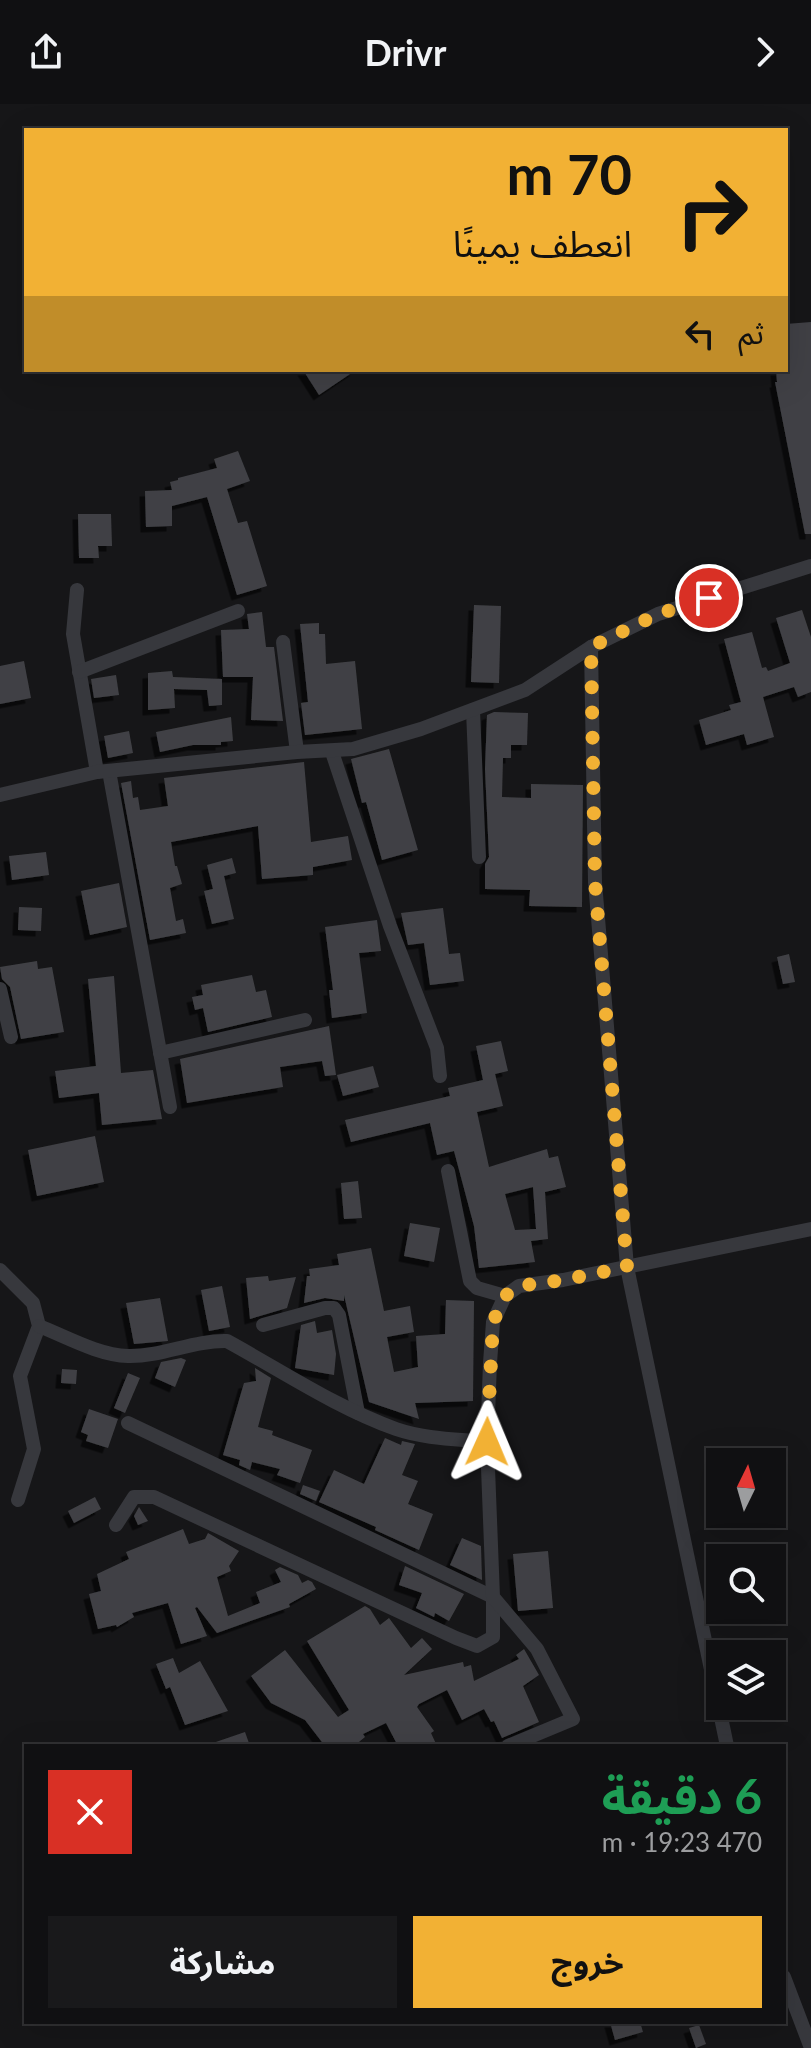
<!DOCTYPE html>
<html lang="ar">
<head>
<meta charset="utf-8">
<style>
  body { margin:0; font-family:Lato,"Noto Sans Arabic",sans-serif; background:#19191b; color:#f1f3f6; direction:rtl; height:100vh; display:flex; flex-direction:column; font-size:30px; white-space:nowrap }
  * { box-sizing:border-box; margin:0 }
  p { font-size:26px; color:#9c9d9f }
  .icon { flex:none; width:44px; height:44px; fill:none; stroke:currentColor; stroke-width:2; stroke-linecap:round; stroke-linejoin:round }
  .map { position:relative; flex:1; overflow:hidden; direction:ltr }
  .side { position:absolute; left:24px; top:1640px; width:762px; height:280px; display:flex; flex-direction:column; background:#101012; border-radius:0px; box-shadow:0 8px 32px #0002,0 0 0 2px #303032; direction:rtl }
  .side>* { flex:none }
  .guide { position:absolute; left:24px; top:24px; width:764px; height:244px; border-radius:0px; box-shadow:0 8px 32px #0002,0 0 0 2px #303032; direction:rtl; background:#f2b134; color:#111; overflow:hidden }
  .needle { width:52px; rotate:5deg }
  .tools { position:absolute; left:706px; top:1344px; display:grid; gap:16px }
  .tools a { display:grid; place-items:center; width:80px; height:80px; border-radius:0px; background:#101012; box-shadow:0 8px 32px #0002,0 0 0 2px #303032; font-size:40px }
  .pin { position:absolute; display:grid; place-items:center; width:68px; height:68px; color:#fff; margin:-34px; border:4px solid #fff; border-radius:50%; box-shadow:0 2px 8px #0007 }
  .me { position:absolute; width:88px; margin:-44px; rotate:1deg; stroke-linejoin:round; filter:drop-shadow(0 0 6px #0008) }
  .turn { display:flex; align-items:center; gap:28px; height:168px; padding:0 24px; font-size:36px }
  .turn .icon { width:104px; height:104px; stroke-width:2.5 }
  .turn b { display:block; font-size:56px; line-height:68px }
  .then { display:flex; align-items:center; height:76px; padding:0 24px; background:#0003; gap:16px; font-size:30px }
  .round { display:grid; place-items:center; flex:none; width:84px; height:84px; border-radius:0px; background:#19191b }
  .head { display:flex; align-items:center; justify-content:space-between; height:136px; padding:0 24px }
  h1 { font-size:48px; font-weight:700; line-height:60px; color:#1e9e55 }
  .cta { display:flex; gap:16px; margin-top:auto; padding:16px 24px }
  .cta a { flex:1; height:92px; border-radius:0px; background:#f2b134; color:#111; font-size:32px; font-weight:700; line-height:92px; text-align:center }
  .cta a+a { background:#19191b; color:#f1f3f6 }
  header { display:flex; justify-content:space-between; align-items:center; height:104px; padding:0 24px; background:#101012; font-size:36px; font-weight:700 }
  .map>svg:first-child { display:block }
  .building { fill:#404145; fill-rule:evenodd; filter:url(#shadow) }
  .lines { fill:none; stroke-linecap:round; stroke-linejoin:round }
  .minor { stroke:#37383d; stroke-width:14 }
  .route { stroke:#f2b134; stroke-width:14; stroke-dasharray:0 25.2 }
</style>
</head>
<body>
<header><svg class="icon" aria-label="forward" viewBox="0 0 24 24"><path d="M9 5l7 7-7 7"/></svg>Drivr<svg class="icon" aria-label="share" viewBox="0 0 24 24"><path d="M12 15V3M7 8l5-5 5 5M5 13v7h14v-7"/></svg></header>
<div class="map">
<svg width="811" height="1944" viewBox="0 0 811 1944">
  <defs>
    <filter id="shadow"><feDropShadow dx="-5.5" dy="5.5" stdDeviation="0" flood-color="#0009"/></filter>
  </defs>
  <rect width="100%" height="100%" fill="#161618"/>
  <g class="building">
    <polygon points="811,218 811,430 805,430 775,278 777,278 776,266 786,266 786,220"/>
    <polygon points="303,266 356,266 319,291"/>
    <polygon points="238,347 250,377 227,385 238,419 247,417 267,482 237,491 207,393 172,402 172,422 146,423 145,387 172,386 170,378 178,376 178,374 217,364 214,355"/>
    <polygon points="78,410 111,410 112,442 98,442 99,454 79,454"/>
    <polygon points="474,501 501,502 499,579 471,578"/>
    <polygon points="802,506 811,533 811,588 798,593 794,583 763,593 774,633 747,641 744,630 706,641 699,616 731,606 729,601 741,598 724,535 752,528 762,564 766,563 768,567 790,559 776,514"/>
    <polygon points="262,508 266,543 274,543 283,617 251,616 253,573 223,573 221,526 249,525 247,510"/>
    <polygon points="319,519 319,530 325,530 326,560 355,557 362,625 305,631 301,599 308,598 300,520"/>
    <polygon points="24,557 31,594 0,600 0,562"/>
    <polygon points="172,567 173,573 222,575 222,601 209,602 207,586 174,585 175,604 148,606 148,569"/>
    <polygon points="116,571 119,591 94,594 91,575"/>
    <polygon points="494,608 528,609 527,641 511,641 511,654 503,654 502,693 531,694 531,680 583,681 582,803 529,802 530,786 485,785 485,760 489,753 485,665 487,611"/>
    <polygon points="231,613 233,637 221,638 221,641 193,641 160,648 156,628"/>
    <polygon points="129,627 133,649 108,654 104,632"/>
    <polygon points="389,645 418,746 382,756 366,698 362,699 351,655"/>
    <polygon points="304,658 311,738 348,732 352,756 313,763 313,771 262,775 258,722 171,738 175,762 177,762 182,780 170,784 176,817 183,815 186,829 150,836 121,679 131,677 133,694 138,693 140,706 168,702 164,674"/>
    <polygon points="46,748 49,771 12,776 9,752"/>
    <polygon points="232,754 236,769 224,772 234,815 212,820 204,787 213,785 207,761"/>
    <polygon points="119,779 127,823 90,831 81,787"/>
    <polygon points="19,803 42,804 41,827 18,826"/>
    <polygon points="443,804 449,850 460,849 464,877 430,881 424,839 408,841 401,809"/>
    <polygon points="377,816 381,847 359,849 367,909 332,914 329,886 333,886 325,823"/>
    <polygon points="789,850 795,878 783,880 777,853"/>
    <polygon points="37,857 38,865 52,863 64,928 21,935 10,883 2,875 0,863"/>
    <polygon points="252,871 256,888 266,886 272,913 208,928 203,904 195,906 192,893 203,891 201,881"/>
    <polygon points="114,872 121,969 153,966 162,1015 102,1021 99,989 59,994 55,967 96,962 88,875"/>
    <polygon points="329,922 336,971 325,972 322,957 280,963 283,983 187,999 180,955"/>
    <path d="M501,937l7,30 -13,3 8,32 -26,6 12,55 58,-18 2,9 9,-2 8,31 -21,5 3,47 -17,2 4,21 -56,6 -5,-42 -20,-75 -17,4 -7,-32 -79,19 -6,-22 105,-24 -2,-8 35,-8 -7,-34zM533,1083l3,42 -21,1 -10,-36z"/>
    <polygon points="373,962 379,983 343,992 337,971"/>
    <polygon points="95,1032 104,1078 37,1092 28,1046"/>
    <polygon points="358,1077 362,1114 344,1115 341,1079"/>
    <polygon points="410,1119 440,1124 434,1158 404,1152"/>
    <polygon points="371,1144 384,1207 410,1202 414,1228 387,1233 394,1268 418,1263 416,1232 445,1230 446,1196 474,1197 473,1297 415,1299 419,1315 369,1298 344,1191 344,1197 325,1194 304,1199 307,1172 310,1172 309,1165 339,1161 337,1150"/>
    <polygon points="268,1172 269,1177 296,1173 287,1204 250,1215 246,1174"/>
    <polygon points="222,1182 230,1223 209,1227 201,1186"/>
    <polygon points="160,1194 168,1237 134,1240 126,1199"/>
    <polygon points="315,1217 317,1229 332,1226 336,1250 334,1271 295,1264 301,1221"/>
    <polygon points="181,1254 186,1256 175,1283 155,1274 161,1258"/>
    <polygon points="255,1264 271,1274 258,1323 273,1327 272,1331 312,1346 300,1379 277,1371 280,1365 252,1358 250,1366 239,1361 240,1356 223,1351 244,1279 256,1277"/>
    <polygon points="62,1265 77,1266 76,1280 61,1279"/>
    <polygon points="128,1269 140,1274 125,1309 114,1304"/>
    <polygon points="89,1305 118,1315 108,1344 86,1337 88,1331 81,1328"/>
    <polygon points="385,1334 401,1341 402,1337 415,1340 402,1371 418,1377 408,1400 433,1410 419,1446 375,1426 376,1423 319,1398 334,1366 364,1380"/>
    <polygon points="303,1381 320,1387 316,1397 300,1390"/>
    <polygon points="95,1393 101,1405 74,1419 68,1407"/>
    <polygon points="139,1403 148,1417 138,1421 134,1412"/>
    <polygon points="183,1425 189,1440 205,1435 208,1429 239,1447 229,1462 231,1467 217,1473 228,1512 260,1499 256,1488 281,1478 275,1466 280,1463 298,1471 302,1479 308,1476 312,1478 316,1485 289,1500 290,1503 217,1529 197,1503 195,1504 207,1532 181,1540 168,1499 132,1509 134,1513 117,1523 116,1521 98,1525 89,1490 101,1487 97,1470 129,1455 126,1448"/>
    <polygon points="462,1434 481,1442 482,1476 450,1461"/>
    <polygon points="548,1447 553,1504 518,1507 513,1450"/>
    <polygon points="405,1462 464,1490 449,1517 435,1509 434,1513 416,1504 422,1489 399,1481"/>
    <polygon points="365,1502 370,1505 380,1521 389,1514 411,1544 422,1534 432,1545 404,1571 463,1558 464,1563 471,1561 474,1577 519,1555 516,1551 524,1545 539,1571 523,1582 539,1618 502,1634 494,1617 491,1618 484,1605 462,1616 447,1586 419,1600 417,1603 434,1627 431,1629 437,1642 398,1642 386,1619 363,1630 365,1633 354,1642 325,1642 305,1616 271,1599 251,1572 285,1546 338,1613 349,1606 307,1537"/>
    <polygon points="173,1554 179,1569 200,1557 228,1607 185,1621 170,1583 166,1585 156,1560"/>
    <polygon points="245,1628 250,1642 211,1642 210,1640"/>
    <polygon points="610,1918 640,1918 643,1928 615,1936"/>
    <polygon points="699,1921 706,1940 696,1944 689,1924"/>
  </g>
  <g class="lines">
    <g class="minor">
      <polyline points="77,486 73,530 97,668"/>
      <polyline points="283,538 297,648"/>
      <polyline points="591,543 595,778 627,1163 727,1642"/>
      <polyline points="79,568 238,507"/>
      <polyline points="473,606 479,753"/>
      <polyline points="332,648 390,822 437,944 440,972"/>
      <polyline points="109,667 170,1003"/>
      <polyline points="0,691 97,668 297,648 353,645 421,625 525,586 591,543 658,510 811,462"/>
      <polyline points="0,885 11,933"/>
      <polyline points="160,949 305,916"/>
      <polyline points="448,1067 470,1177 477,1184 505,1192"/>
      <polyline points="0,1166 33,1199 39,1222 20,1272 34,1345 18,1396"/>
      <polyline points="263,1221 325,1204 334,1204 339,1211 358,1309"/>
      <path d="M39,1222c28,11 59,29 89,30 33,1 66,-16 99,-15 55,30 110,67 169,88 29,10 61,10 91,13"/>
      <polyline points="116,1421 134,1393 154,1393 456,1534 477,1542 493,1533 493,1493 128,1319"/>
      <polyline points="508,1642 573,1615 537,1545 493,1493 487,1338 490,1259 493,1218 505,1192 519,1182 563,1176 811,1125"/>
      <polyline points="784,1873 811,1944"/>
    </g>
  </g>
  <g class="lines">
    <polyline class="route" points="487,1338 493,1218 505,1192 519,1182 563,1176 627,1163 595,778 591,543 658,510 709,494"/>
  </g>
</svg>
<div class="tools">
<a><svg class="needle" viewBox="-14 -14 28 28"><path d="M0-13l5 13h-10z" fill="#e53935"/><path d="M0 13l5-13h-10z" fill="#9c9d9f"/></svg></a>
<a><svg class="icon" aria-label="search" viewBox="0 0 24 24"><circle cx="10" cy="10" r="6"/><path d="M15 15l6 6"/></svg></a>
<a><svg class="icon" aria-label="layers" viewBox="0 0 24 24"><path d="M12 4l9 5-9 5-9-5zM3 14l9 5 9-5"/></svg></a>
</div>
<div class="pin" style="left:709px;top:494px;background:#d93025"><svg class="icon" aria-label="arrive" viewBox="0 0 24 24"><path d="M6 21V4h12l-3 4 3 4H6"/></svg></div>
<svg class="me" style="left:487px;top:1338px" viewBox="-20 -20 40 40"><path d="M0-17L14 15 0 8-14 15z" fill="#f2b134" stroke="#fff" stroke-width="4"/></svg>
<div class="guide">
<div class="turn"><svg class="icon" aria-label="right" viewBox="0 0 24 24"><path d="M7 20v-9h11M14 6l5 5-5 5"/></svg><div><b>70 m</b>انعطف يمينًا</div></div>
<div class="then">ثم<svg class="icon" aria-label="left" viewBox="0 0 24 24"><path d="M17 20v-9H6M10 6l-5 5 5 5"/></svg></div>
</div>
<section class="side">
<div class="head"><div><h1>6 دقيقة</h1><p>470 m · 19:23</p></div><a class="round" style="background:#d93025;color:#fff"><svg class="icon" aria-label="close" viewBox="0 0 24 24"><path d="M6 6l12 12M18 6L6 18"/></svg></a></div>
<div class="cta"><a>خروج</a><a>مشاركة</a></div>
</section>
</div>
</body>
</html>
